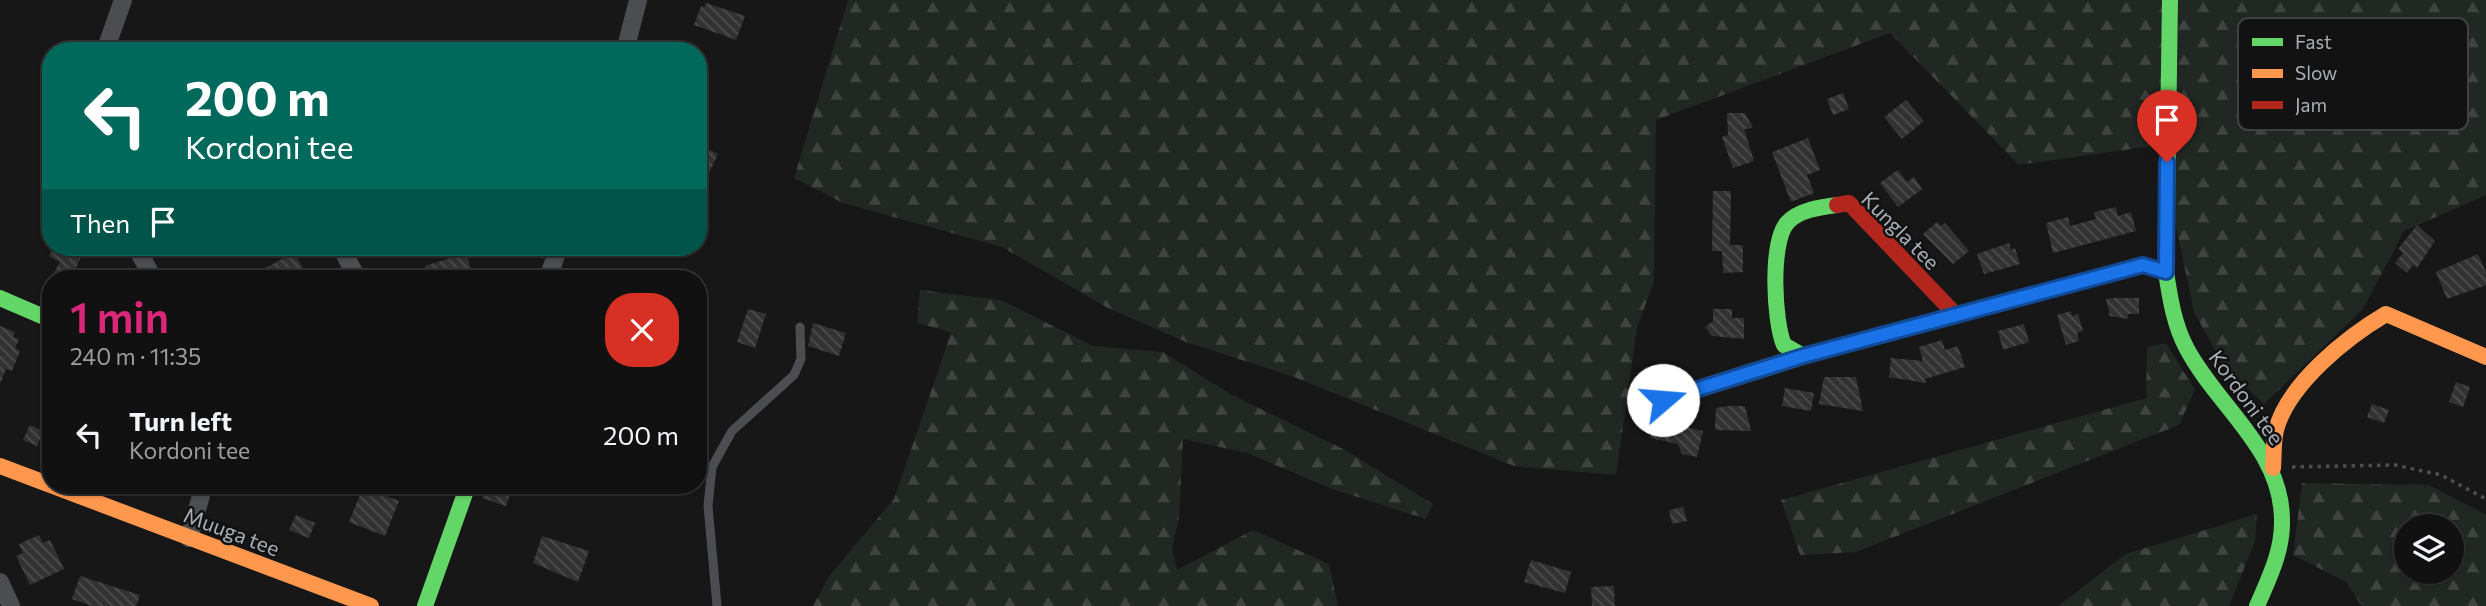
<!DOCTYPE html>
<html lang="en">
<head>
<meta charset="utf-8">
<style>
  body { margin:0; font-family:Commissioner,sans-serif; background:#1e1f20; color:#f1f3f6; height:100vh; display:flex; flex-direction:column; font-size:26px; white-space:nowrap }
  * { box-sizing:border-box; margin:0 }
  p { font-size:23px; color:#9c9d9f }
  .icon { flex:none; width:38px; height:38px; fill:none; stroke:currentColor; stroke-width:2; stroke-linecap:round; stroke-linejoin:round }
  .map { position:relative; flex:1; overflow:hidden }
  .side { position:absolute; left:42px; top:270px; width:665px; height:224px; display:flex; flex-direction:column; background:#111112; border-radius:28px; box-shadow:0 2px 5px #0004,0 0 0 2px #303132 }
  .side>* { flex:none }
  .top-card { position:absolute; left:42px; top:42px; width:665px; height:214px; border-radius:28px; box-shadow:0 2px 5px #0004,0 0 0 2px #303132; background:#00695c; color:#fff; overflow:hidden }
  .fabs { position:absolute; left:2394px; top:514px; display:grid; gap:14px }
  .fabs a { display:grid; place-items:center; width:70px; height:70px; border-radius:50%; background:#111112; box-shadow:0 2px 5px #0004,0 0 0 2px #303132; font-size:35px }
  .pin { position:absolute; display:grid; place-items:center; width:60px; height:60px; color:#fff; margin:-72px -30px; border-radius:50% 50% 50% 0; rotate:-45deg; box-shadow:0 0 7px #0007 }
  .pin .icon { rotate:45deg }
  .me { position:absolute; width:77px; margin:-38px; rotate:72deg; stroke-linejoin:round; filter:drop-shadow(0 0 5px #0008) }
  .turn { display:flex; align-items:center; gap:24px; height:147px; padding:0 28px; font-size:32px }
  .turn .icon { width:91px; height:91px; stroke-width:2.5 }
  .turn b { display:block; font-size:49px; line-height:60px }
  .then { display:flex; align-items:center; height:66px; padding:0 28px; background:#0003; gap:14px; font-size:26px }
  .round { display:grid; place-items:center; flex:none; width:74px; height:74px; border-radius:28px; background:#1e1f20 }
  .overview { display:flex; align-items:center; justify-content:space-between; height:119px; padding:0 28px }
  h1 { font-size:42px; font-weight:600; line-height:52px; color:#db2777 }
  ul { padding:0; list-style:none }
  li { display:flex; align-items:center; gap:21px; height:91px; padding:0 28px }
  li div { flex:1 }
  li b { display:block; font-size:26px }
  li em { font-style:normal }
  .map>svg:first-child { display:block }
  .forest { fill:url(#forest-firs); fill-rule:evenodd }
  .building { fill:url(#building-back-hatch) }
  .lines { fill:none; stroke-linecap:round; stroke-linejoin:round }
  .path { stroke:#4d4f51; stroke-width:3.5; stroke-dasharray:3.5 5; stroke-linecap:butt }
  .lane { stroke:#4c4d50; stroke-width:9 }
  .street { stroke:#4c4d50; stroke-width:18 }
  .fast { stroke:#63d668; stroke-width:16 }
  .slow { stroke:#ff974d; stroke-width:16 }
  .jam { stroke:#b3261e; stroke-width:16 }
  .route-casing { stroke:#114b97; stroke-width:18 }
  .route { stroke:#1a73e8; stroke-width:12 }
  .labels { text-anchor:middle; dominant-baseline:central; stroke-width:5; stroke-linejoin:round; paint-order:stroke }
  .street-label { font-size:21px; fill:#aaafb7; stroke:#121213 }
  .key { fill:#121213; stroke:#404144; stroke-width:2 }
  .key-label { font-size:19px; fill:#aaafb7 }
</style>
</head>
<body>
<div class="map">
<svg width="2486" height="606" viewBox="0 0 2486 606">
  <defs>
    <pattern id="forest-firs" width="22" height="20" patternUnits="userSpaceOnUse" patternTransform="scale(1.75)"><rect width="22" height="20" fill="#212722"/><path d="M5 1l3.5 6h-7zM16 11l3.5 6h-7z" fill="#3f4440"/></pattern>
    <pattern id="building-back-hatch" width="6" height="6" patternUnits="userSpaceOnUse" patternTransform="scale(1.75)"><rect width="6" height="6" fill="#323233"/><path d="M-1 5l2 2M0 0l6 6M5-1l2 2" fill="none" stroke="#4d4d4e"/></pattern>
  </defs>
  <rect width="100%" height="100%" fill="#171718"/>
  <g class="forest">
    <polygon points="848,0 2486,0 2486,195 2404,231 2363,309 2264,404 2224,367 2194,312 2159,145 2019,165 1890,33 1656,120 1654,281 1637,328 1616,475 1514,466 1294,377 1186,342 1108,308 1002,247 843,203 794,178"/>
    <polygon points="920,290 1001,300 1093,346 1163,352 1232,395 1345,450 1433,504 1426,519 1332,489 1247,453 1183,439 1179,518 1172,548 1177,570 1253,530 1329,564 1338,606 813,606 830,575 894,499 951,333 917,322"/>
    <polygon points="2166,343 2195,390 2179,425 1856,552 1800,555 1781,500 2146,398 2147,347"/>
    <path d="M2302,483l127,2 57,30v91h-124l-16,-24 -53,-27zM2406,527h46v45h-46z"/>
    <polygon points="2257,514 2255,541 2229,606 2058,606 2126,554"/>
  </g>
  <g class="building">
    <polygon points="706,3 745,16 736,40 694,25 701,6 705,7"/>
    <polygon points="1843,93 1849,109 1833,115 1827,99"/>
    <polygon points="1906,100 1924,121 1902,139 1884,117"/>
    <polygon points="1727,113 1745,113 1753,128 1744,129 1754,161 1733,168 1722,137 1728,135"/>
    <polygon points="1808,138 1820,170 1807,175 1814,193 1791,202 1772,152"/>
    <polygon points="698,145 718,154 698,197"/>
    <polygon points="1898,170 1907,182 1914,177 1922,189 1898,207 1880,183"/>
    <polygon points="1713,191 1731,191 1730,245 1743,245 1743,272 1723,273 1722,251 1712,251"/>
    <polygon points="2116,207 2118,216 2131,212 2136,231 2053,253 2046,223 2068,217 2070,226 2096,219 2094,212"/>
    <polygon points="1937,222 1941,226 1945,223 1969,251 1953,264 1923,234"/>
    <polygon points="2417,225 2435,241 2417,268 2413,265 2407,273 2395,263 2403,253 2398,249"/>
    <polygon points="2009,243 2011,250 2015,248 2020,264 1984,274 1977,254"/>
    <polygon points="54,247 65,247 82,255 71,278 51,278 60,262 49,256"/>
    <polygon points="294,252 308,278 269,278 264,269"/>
    <polygon points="466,253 471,269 462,272 463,276 429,278 425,266"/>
    <polygon points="2478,254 2486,272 2486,285 2447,299 2436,272"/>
    <polygon points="2115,298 2139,298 2139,314 2128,314 2128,319 2110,316 2106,299"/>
    <polygon points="748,309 766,314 755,348 737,342"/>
    <polygon points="1713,309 1732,309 1732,318 1744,318 1744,339 1712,336 1705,327 1713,321"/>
    <polygon points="2071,311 2072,316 2078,314 2083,331 2077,333 2079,341 2066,345 2057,315"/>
    <polygon points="813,323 846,333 839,356 808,346"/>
    <polygon points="2024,324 2029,342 2003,350 1998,331"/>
    <polygon points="0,326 15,332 13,337 19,339 15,348 20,351 12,371 6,369 0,384"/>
    <polygon points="1942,340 1945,350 1958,346 1965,367 1925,379 1926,383 1889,377 1891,358 1923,361 1919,347"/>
    <polygon points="1824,377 1856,377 1863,411 1819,404"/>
    <polygon points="2456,382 2470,387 2463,407 2449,402"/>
    <polygon points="1785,388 1814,393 1811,411 1782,406"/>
    <polygon points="2372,404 2389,410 2384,423 2367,417"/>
    <polygon points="1728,406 1745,406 1751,431 1715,430 1716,408"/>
    <polygon points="1654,420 1703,431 1697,457 1682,454 1678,444 1650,438"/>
    <polygon points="30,425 43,431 37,446 23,440"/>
    <polygon points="486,485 511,492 506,506 482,498"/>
    <polygon points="363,487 399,501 385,536 349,522"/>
    <polygon points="1683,507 1687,521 1672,524 1669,510"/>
    <polygon points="296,515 315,523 309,538 289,530"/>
    <polygon points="39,535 43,543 50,540 64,569 30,585 16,556 23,553 19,544"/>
    <polygon points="542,536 589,551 578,582 533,563"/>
    <polygon points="1531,560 1571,572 1565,593 1524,582"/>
    <polygon points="80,576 140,595 136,606 92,606 72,599"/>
    <polygon points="1614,586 1615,606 1592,606 1591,587"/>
  </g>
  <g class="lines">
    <polyline class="path" points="2292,467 2395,465 2441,475 2486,499"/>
    <polyline class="lane" points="717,606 708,506 712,467 732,431 794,375 801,359 800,327"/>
    <g class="street">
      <polyline points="105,51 123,0"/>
      <polyline points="625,51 638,0"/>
      <polyline points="136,247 153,278"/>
      <polyline points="341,247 357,278"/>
      <polyline points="548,278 559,247"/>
      <polyline points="1663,400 1803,356"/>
      <polyline points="189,538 204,485"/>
      <polyline points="0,582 11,606"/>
    </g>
    <g class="fast">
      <path d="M2170,0l-4,272c4,26 8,53 21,77 31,58 94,100 95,170 1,32 -13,59 -25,87"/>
      <path d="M1837,205c-16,2 -39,5 -50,18 -17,20 -13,99 -3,122l19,11 340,-91 23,7"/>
      <polyline points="0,298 51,320"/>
      <polyline points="425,606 468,485"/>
    </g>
    <g class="slow">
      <polyline points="0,466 371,606"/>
      <path d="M2273,468c1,-12 0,-26 3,-38 12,-46 71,-93 110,-116l100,43"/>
    </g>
    <polyline class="jam" points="1837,205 1849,203 1956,315"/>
  </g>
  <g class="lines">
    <defs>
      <polyline id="route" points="1663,400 1803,356 2143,265 2166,272 2167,162"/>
    </defs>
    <use href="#route" class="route-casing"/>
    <use href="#route" class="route"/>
  </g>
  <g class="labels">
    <g class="street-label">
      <text transform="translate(1901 230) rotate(45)">Kungla tee</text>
      <text transform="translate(2247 397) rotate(54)">Kordoni tee</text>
      <text transform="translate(232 531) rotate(21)">Muuga tee</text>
    </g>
  </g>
  <rect x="2238" y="18" width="230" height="112" rx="10" class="key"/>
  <rect x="2252" y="38" width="31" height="8" fill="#63d668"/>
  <rect x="2252" y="69" width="31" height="9" fill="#ff974d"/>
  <rect x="2252" y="101" width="31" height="8" fill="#b3261e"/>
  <g class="key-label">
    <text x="2295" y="49">Fast</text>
    <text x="2295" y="80">Slow</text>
    <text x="2295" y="112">Jam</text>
  </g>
</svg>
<div class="fabs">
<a><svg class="icon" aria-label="layers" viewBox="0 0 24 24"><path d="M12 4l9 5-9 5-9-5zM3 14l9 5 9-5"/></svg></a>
</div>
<div class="pin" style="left:2167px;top:162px;background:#d93025"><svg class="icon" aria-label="arrive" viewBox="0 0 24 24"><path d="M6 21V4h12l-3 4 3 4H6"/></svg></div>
<svg class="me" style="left:1663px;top:400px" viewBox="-20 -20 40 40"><circle r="19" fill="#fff"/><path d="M0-13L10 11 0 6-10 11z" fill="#1a73e8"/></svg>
<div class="top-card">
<div class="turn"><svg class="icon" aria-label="left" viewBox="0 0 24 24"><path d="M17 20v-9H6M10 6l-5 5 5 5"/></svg><div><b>200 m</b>Kordoni tee</div></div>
<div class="then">Then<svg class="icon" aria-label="arrive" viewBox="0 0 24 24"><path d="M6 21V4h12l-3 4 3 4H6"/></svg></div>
</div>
<section class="side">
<div class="overview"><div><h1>1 min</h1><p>240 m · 11:35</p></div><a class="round" style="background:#d93025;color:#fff"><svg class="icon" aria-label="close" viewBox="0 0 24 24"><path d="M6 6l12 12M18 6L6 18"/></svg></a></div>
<ul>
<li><svg class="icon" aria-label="left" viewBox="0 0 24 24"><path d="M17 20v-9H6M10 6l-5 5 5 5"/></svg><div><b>Turn left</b><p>Kordoni tee</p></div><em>200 m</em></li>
</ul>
</section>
</div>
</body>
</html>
